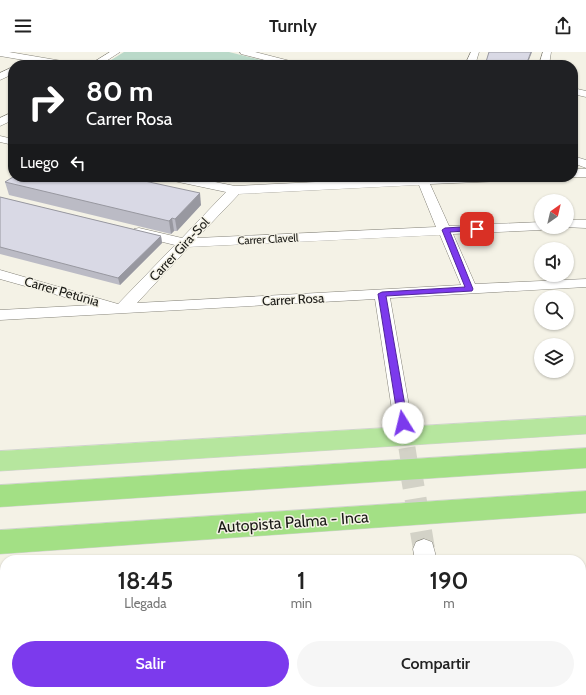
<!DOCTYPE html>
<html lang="es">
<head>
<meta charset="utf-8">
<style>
  body { margin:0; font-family:Cabin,sans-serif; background:#f6f6f6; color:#222; height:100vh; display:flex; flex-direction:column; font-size:15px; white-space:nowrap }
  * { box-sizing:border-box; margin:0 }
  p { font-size:13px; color:#767676 }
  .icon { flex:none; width:22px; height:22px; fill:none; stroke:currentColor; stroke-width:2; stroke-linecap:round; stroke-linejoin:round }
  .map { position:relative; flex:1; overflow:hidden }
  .sheet { position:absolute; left:0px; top:503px; width:586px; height:140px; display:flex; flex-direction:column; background:#fff; border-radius:16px 16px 0 0; box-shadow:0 1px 3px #0004 }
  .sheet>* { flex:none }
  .guide { position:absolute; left:8px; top:8px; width:570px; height:122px; border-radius:16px; box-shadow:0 1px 3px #0004; background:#202124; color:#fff; overflow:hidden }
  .needle { width:26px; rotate:34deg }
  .controls { position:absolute; left:534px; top:142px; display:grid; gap:8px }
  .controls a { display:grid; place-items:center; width:40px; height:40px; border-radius:50%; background:#fff; box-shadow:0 1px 3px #0004; font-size:20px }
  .pin { position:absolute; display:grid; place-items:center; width:34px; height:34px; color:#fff; margin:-17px; border-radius:8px; box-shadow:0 2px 6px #0006 }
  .me { position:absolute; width:44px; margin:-22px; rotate:351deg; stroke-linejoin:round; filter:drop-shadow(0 0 3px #0008) }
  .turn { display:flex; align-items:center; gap:14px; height:84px; padding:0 12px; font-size:18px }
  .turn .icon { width:52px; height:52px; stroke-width:2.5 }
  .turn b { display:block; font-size:28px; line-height:34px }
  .then { display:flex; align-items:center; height:38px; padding:0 12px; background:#0003; gap:8px; font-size:15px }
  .eta { display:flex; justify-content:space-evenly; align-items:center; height:68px; text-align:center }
  .eta b { font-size:24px; font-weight:600; line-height:28px }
  .action { display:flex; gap:8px; margin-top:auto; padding:8px 12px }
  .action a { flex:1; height:46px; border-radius:24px; background:#7c3aed; color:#fff; font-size:16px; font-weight:600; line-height:46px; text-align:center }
  .action a+a { background:#f6f6f6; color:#222 }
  header { display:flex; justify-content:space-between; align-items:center; height:52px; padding:0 12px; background:#fff; font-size:18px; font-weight:600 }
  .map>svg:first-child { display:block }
  .green { fill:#bad9c9 }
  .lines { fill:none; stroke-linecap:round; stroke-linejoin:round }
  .minor-tunnel-far1 { stroke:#d3d2c7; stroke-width:17; stroke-dasharray:17 8; stroke-linecap:butt }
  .minor-tunnel { stroke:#d3d2c7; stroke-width:22; stroke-dasharray:22 11; stroke-linecap:butt }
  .minor-casing { stroke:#848278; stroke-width:1 }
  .trunk-casing { stroke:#d1d1d0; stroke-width:1 }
  .motorway-casing { stroke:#d1d1d0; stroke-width:1 }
  .minor { fill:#fff; fill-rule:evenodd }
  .trunk { fill:#b6e69e; fill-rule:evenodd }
  .motorway { fill:#a3e085; fill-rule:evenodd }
  .wall { fill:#bbbbc5 }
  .shaded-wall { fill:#9898a0 }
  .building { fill:#d9d9e5; stroke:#9898a0 }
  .route { fill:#7c3aed; stroke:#51269a }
  .labels { text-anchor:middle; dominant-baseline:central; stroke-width:3; stroke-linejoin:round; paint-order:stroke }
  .far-street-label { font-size:11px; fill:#1a1a16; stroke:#f4f2e6 }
  .street-label { font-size:13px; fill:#1a1a16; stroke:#f4f2e6 }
  .near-street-label { font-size:16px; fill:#1a1a16; stroke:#f4f2e6 }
</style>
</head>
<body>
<header><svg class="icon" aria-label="menu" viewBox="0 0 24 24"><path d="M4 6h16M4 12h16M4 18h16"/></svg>Turnly<svg class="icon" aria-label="share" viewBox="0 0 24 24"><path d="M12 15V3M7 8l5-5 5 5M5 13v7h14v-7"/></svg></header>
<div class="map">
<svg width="586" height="643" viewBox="0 0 586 643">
  <rect width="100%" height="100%" fill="#f4f2e6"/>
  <g class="green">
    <polygon points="124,0 229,0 281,13 103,13"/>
    <polygon points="214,125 354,125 236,130"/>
    <polygon points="273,638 399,638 401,643 273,643"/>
  </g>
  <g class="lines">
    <polyline class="minor-tunnel-far1" points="403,371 410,415"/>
    <polyline class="minor-tunnel" points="410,414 424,497"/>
    <defs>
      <g id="minor">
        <polygon points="0,0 9,0 68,10 73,13 53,13 0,4"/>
        <polygon points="110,0 120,0 100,13 89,13"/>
        <polygon points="240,0 255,0 298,11 300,13 284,13 241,2"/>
        <polygon points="471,0 479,0 475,13 465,13"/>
        <polygon points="543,0 551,0 549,13 539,13"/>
        <polygon points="13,15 13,22 0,28 0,21"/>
        <polygon points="573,36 586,39 586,45 573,42"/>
        <polygon points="13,60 13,68 0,74 0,66"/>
        <polygon points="0,84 13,87 13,93 0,90"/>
        <polygon points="573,104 586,108 586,116 573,111"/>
        <rect x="573" y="117" width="13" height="8"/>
        <path d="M167,125h23l45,9 184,-9h89l-2,3 -4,1 -72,3 19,42 92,-4v5h6l-6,3 -88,4 22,50 111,-5v8l-196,11 22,125 -3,5 -6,2 -6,-2 -3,-5 -19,-124 -375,21v-10l93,-5 -93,-26v-9l118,34 57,-59 -41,-10 -2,-3 2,-3 5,-1 43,10 44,-46 -57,-12zM419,133l17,42 -239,11 42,-44zM440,183l21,50 -324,18 52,-56z"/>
        <polygon points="567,168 586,168 586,176 563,175 567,175"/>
        <polygon points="424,487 432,490 437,508 415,508 413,497 416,490"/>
        <polygon points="5,577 5,624 0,625 0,578"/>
        <polygon points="6,638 32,638 31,643 5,643"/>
        <rect x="226" y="638" width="26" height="5"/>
        <polygon points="436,638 462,638 463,643 437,643"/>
      </g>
      <polygon id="trunk" points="586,364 586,382 0,419 0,399"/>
      <g id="motorway">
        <polygon points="586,396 586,416 0,455 0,433"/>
        <polygon points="586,439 586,461 0,502 0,478"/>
      </g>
    </defs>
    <use href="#minor" class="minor-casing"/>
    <use href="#trunk" class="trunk-casing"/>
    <use href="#motorway" class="motorway-casing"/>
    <use href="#minor" class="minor"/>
    <use href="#trunk" class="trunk"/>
    <use href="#motorway" class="motorway"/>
  </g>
  <g class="wall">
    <polygon points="5,130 201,153 177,179 174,179 171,182 9,143"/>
    <polygon points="0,145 161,184 162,191 120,233 0,202"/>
    <polygon points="495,638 499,638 586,643 496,643"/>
  </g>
  <g class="shaded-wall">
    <polygon points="531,0 532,0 527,13 526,13"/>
    <polygon points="200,141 201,153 177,179 175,167"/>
    <polygon points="172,166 174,179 171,182 169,169"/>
    <polygon points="161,184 162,191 120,233 118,226"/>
  </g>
  <g class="building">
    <polygon points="489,0 531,0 526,13 485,13"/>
    <polygon points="13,125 126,125 200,141 175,167 172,166 169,169 5,130"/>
    <polygon points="0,145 161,184 118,226 0,195"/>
    <polygon points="581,627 586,627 586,643 500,643 499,638 581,638"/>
  </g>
  <polygon class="route" points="477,174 480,175 480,178 450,180 473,237 472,239 386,244 408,371 406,374 399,374 378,242 382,240 465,235 442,178 445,176"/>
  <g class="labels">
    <g class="far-street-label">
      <text transform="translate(268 187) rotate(-3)">Carrer Clavell</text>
    </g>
    <g class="street-label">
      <text transform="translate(179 197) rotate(-47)">Carrer Gira-Sol</text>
      <text transform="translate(62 239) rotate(16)">Carrer Petúnia</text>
      <text transform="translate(293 247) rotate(-3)">Carrer Rosa</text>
    </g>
    <g class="near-street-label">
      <text transform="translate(293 470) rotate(-4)">Autopista Palma - Inca</text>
    </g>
  </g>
</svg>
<div class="controls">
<a><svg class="needle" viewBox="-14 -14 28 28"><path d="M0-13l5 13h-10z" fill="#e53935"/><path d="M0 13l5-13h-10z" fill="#767676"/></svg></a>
<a><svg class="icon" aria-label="sound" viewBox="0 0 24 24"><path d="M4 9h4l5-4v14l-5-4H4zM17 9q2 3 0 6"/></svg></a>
<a><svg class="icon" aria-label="search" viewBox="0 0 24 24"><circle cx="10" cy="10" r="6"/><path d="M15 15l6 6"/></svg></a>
<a><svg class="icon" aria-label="layers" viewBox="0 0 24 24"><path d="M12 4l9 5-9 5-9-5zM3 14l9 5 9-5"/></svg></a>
</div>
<div class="pin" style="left:477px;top:177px;background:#d93025"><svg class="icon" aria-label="arrive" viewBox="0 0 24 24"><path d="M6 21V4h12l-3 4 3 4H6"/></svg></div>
<svg class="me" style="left:403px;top:371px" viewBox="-20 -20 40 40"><circle r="19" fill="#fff"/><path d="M0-13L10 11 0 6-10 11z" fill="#7c3aed"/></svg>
<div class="guide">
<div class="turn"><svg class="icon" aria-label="right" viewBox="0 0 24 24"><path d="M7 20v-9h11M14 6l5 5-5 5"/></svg><div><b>80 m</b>Carrer Rosa</div></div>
<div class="then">Luego<svg class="icon" aria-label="left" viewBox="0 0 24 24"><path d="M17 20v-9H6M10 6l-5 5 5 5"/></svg></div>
</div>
<section class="sheet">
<div class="eta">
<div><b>18:45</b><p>Llegada</p></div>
<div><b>1</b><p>min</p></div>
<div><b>190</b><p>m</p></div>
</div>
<div class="action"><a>Salir</a><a>Compartir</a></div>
</section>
</div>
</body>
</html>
